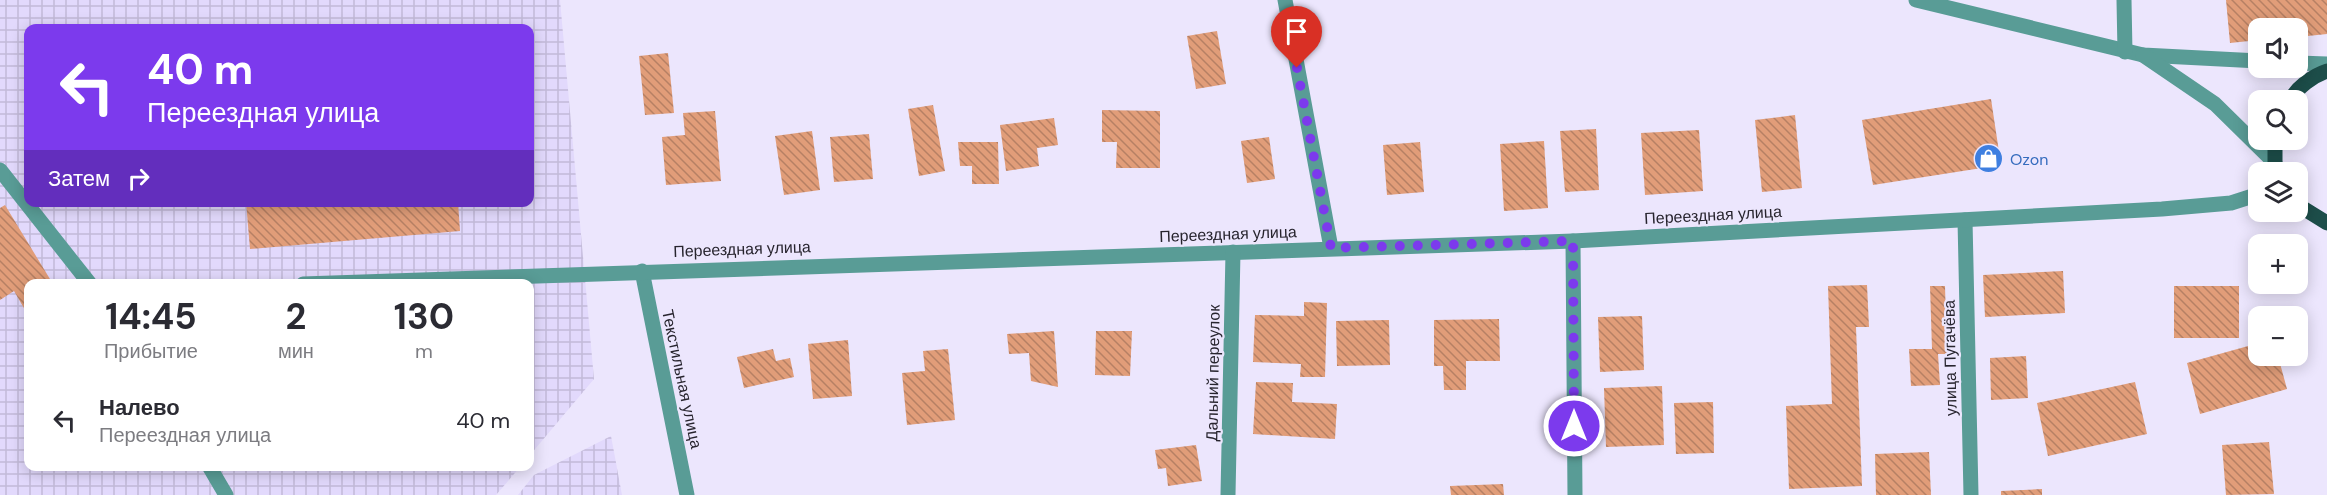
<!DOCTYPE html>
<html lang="ru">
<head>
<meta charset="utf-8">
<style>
  body { margin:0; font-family:"DM Sans",sans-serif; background:#f7f7f7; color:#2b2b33; height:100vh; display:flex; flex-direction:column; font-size:22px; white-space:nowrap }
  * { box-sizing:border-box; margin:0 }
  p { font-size:20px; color:#7c7c81 }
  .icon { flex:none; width:33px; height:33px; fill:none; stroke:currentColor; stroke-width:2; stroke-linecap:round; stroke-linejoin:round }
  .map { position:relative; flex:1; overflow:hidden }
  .panel { position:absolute; left:24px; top:279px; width:510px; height:192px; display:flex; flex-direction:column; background:#fff; border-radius:12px; box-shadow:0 3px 15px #0003 }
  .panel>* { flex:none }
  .banner { position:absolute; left:24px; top:24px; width:510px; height:183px; border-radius:12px; box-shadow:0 3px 15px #0003; background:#7c3aed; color:#fff; overflow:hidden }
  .fabs { position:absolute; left:2248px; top:18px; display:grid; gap:12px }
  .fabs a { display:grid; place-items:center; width:60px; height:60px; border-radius:12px; background:#fff; box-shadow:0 3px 15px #0003; font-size:30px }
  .pin { position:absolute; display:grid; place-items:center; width:51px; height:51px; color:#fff; margin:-62px -26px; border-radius:50% 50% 50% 0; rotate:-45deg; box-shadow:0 0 6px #0007 }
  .pin .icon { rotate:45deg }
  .me { position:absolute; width:66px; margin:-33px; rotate:0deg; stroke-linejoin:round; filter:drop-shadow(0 0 4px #0008) }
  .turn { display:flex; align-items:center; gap:21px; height:126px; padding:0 24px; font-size:27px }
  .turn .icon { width:78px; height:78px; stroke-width:2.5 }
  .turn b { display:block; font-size:42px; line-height:51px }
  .then { display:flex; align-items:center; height:57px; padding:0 24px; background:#0003; gap:12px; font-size:22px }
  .eta { display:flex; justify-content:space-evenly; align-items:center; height:102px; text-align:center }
  .eta b { font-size:36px; font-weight:700; line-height:42px }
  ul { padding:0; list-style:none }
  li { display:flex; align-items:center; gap:18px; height:78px; padding:0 24px }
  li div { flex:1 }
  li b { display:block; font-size:22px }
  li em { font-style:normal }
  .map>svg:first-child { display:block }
  .industrial { fill:url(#industrial-grid); fill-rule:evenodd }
  .building { fill:url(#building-back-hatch) }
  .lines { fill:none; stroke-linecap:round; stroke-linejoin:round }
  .minor { stroke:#599c96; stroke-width:15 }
  .major { stroke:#1d4e4a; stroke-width:15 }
  .route { stroke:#7c3aed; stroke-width:10; stroke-dasharray:0 18 }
  .labels { text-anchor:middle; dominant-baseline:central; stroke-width:4.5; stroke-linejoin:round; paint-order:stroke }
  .shop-label { font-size:16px; fill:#366cbe; stroke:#ece6fd; text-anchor:start }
  .street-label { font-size:16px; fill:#27242e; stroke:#ece6fd }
</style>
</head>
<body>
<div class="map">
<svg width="2327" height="495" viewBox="0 0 2327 495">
  <defs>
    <pattern id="industrial-grid" width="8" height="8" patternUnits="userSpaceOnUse" patternTransform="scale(1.5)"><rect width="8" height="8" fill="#e2d9fc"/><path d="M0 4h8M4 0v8" fill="none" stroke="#c2bad8"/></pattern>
    <pattern id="building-back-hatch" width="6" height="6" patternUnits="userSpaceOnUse" patternTransform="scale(1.5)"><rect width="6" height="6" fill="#e19d79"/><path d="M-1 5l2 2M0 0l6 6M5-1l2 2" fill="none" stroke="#b68064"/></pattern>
  </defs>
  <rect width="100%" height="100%" fill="#ece6fd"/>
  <g class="industrial">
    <path d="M0,0h560l34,379 -64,76v-171h-502v182l492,1 -24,28h-496zM28,28h502v174h-502z"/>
    <polygon points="611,436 622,495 518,495 534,475"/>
  </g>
  <g class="building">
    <polygon points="2226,0 2327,0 2327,34 2298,37 2298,28 2259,28 2259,40 2230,43"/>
    <polygon points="1217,31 1226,84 1196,89 1187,36"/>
    <polygon points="668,53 674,113 645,115 639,56"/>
    <polygon points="1991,99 2001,165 1873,185 1862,120"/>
    <polygon points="933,105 945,171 919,176 908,109"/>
    <polygon points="1102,110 1160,111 1160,168 1116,168 1117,142 1102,142"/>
    <polygon points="715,111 721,181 666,185 662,137 685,135 683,113"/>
    <polygon points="1795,115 1802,188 1762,192 1755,120"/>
    <polygon points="1054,118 1058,145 1037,148 1039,166 1006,171 1000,125"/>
    <polygon points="1596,129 1599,190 1565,192 1560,131"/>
    <polygon points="1699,130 1703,191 1645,195 1641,133"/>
    <polygon points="812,131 820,190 784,195 775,136"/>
    <polygon points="869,134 873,179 834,182 830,137"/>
    <polygon points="1269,137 1275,179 1247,183 1241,141"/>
    <polygon points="1544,141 1548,208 1504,211 1500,144"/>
    <polygon points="958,142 998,142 999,184 972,184 972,166 960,166"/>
    <polygon points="1420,142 1424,192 1387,195 1383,145"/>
    <polygon points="246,202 458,202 460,231 250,249"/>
    <polygon points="5,205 53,284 28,284 28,315 14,291 0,300 0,208"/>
    <polygon points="2063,271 2065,313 1985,317 1983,275"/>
    <polygon points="1867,285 1869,327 1856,327 1862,486 1789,489 1786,406 1832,404 1828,286"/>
    <polygon points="1930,286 1945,286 1947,354 1938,354 1940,385 1911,386 1909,349 1932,349"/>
    <rect x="2174" y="286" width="65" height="52"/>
    <polygon points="1304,302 1327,303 1325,377 1300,377 1301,364 1253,362 1255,315 1304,316"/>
    <polygon points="1642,316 1644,370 1600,372 1598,317"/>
    <polygon points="1499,319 1500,361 1466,361 1466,390 1444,390 1443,366 1434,366 1434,320"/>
    <polygon points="1389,320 1390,365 1337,366 1336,321"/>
    <polygon points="1054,331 1058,387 1031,381 1029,353 1009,354 1007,334"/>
    <polygon points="1096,331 1132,331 1130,376 1095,375"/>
    <polygon points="848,340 852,396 813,399 808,344"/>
    <polygon points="2259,343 2259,356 2278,356 2287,389 2200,414 2187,363"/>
    <polygon points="773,349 776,361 790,358 794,377 744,388 737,357"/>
    <polygon points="948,349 955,420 907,425 902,373 925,371 923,351"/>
    <polygon points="2026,356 2028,398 1991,400 1990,358"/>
    <polygon points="1256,382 1293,383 1292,402 1337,404 1335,439 1253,434"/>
    <polygon points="2135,382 2147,434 2048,456 2037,403"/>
    <polygon points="1662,386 1664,445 1606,447 1604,388"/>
    <polygon points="1713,402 1714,453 1676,454 1674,403"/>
    <polygon points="2269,442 2274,494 2226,495 2222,445"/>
    <polygon points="1196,445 1202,481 1168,486 1166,468 1158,469 1155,450"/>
    <polygon points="1929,452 1931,495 1876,495 1875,454"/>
    <polygon points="1503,484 1504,495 1451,495 1450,486"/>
    <polygon points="2042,489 2042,495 2001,495 2001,491"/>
  </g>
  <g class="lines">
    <g class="minor">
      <polyline points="1285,0 1331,248"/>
      <polyline points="1916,0 2143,55 2259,61"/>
      <polyline points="2124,0 2125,52"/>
      <polyline points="2143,55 2215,104 2275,163"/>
      <polyline points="2298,63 2327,64"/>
      <polyline points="0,170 90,284"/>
      <polyline points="1965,220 1971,495"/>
      <polyline points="1573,241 1575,495"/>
      <polyline points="642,271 687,495"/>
      <polyline points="303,284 1573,241 2162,209 2231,203 2259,194"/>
      <polyline points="209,466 226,495"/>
      <polyline points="1228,495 1233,252"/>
    </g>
    <g class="major">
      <path d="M2290,100c8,-13 22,-24 37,-29"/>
      <polyline points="2275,140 2275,163 2279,172"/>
      <polyline points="2298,205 2327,223"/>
    </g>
  </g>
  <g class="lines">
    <polyline class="route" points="1297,68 1331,248 1573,241 1574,426"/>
  </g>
  <defs>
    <symbol id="shop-disc" viewBox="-11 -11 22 22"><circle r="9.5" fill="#3f7fe0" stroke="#ece6fd"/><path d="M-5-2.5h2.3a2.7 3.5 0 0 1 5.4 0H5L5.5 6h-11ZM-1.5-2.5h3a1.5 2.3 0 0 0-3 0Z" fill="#fff"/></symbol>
  </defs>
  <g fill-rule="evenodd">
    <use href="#shop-disc" x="1972" y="142" width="33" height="33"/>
  </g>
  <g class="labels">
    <g class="shop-label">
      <text x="2010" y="159">Ozon</text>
    </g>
    <g class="street-label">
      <text transform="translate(1713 215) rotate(-3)">Переездная улица</text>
      <text transform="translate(1228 234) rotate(-2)">Переездная улица</text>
      <text transform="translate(742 249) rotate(-2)">Переездная улица</text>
      <text transform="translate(1950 358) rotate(-91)">улица Пугачёва</text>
      <text transform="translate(1213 373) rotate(-89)">Дальний переулок</text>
      <text transform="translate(682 379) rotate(78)">Текстильная улица</text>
    </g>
  </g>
</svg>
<div class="fabs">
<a><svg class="icon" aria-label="sound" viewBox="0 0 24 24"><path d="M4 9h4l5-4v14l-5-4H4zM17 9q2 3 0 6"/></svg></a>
<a><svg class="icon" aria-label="search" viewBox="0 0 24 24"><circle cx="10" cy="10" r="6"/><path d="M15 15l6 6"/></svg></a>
<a><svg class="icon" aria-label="layers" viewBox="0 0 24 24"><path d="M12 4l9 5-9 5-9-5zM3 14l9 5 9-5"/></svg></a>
<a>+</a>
<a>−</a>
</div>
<div class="pin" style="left:1297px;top:68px;background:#d93025"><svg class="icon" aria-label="arrive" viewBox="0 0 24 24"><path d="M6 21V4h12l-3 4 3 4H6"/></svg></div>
<svg class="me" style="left:1574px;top:426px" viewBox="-20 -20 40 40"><circle r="17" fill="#7c3aed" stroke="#fff" stroke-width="3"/><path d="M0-11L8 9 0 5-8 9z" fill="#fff"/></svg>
<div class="banner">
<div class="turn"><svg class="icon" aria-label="left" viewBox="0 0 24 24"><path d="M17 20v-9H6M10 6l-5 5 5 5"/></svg><div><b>40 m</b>Переездная улица</div></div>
<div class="then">Затем<svg class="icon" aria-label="right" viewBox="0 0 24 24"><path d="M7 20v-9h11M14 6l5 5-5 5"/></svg></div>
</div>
<section class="panel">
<div class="eta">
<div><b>14:45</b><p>Прибытие</p></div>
<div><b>2</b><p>мин</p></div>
<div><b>130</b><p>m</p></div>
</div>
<ul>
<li><svg class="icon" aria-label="left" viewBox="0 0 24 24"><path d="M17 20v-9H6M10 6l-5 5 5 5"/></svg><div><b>Налево</b><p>Переездная улица</p></div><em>40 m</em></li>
</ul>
</section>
</div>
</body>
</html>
